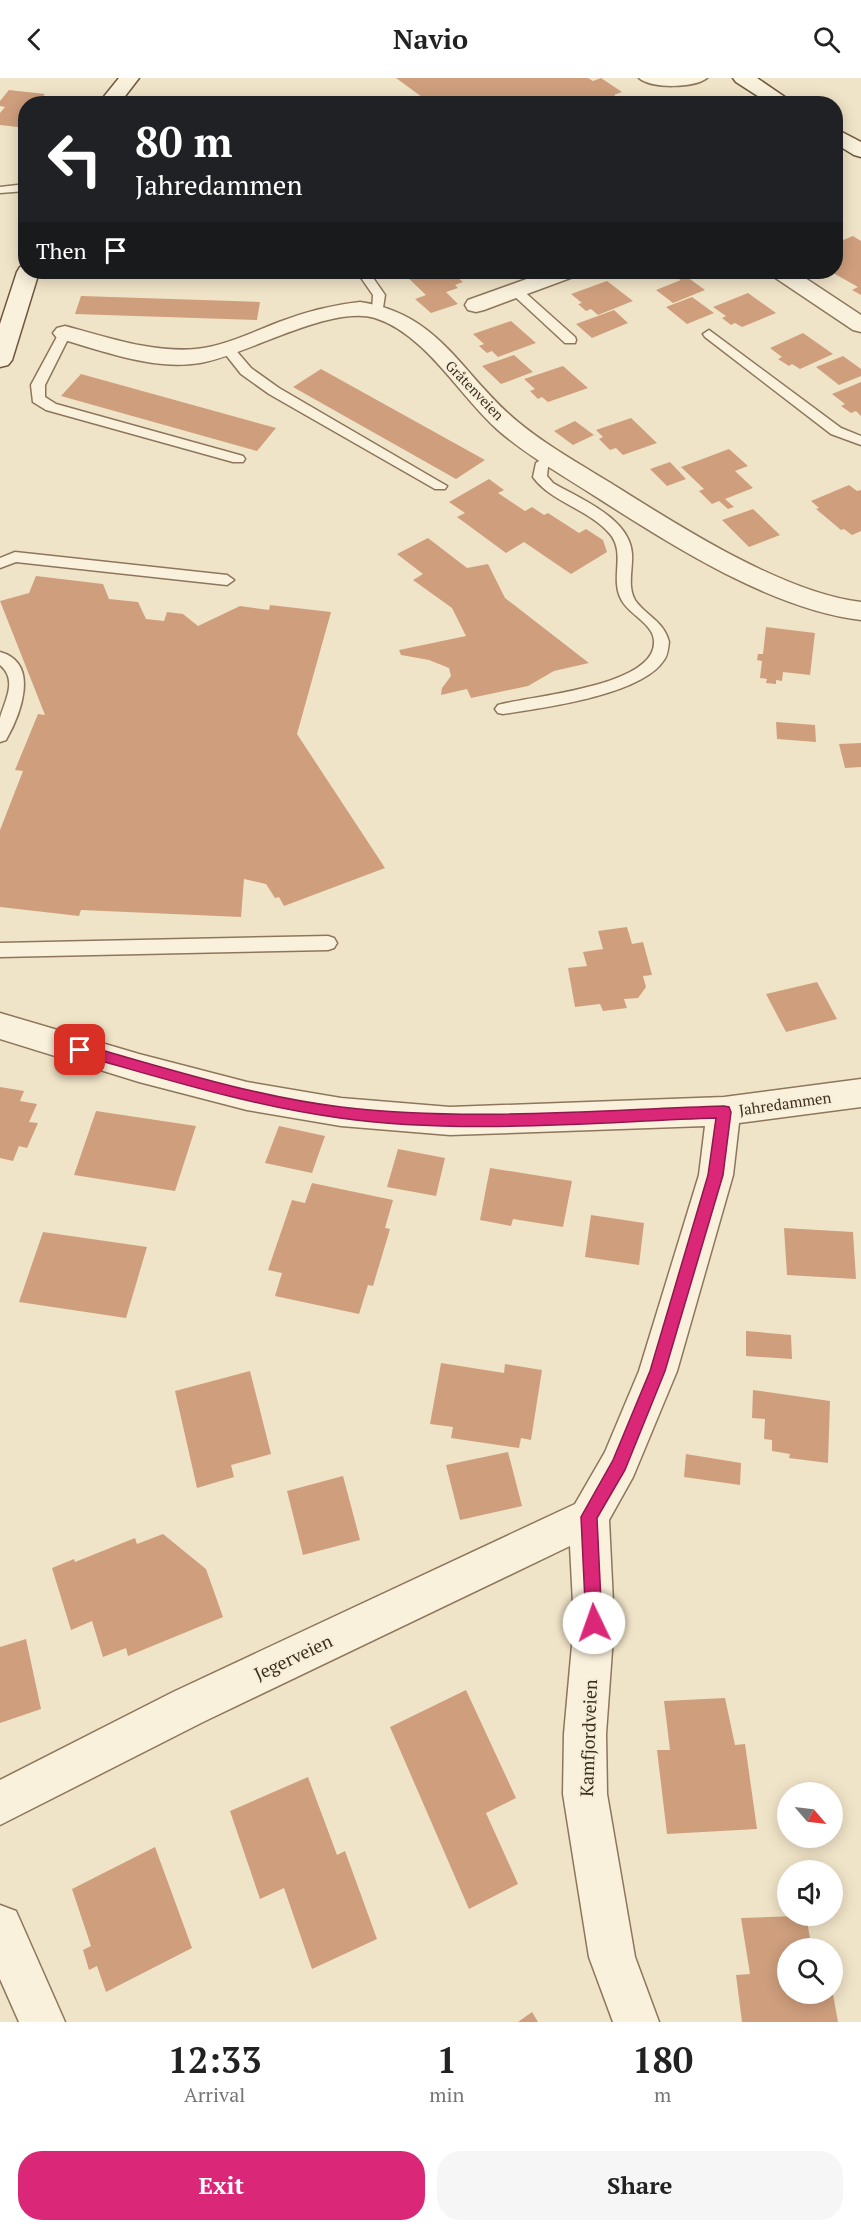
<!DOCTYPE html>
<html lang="en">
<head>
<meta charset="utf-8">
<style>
  body { margin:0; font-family:"PT Serif",serif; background:#f6f6f6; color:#222; height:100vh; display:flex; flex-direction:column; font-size:22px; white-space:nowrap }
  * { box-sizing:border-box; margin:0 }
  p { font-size:20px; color:#767676 }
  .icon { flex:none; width:33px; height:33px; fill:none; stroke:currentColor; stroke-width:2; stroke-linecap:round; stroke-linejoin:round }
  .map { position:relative; height:1944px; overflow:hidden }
  .details { display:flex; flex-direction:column; background:#fff; flex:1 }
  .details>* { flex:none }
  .guide { position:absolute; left:18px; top:18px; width:825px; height:183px; border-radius:24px; box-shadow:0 3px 15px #0003; background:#202124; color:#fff; overflow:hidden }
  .needle { width:39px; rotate:118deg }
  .controls { position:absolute; left:777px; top:1704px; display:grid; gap:12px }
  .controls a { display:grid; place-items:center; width:66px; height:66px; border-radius:50%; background:#fff; box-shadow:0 3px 15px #0003; font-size:30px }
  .pin { position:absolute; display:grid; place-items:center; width:51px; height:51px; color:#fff; margin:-26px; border-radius:12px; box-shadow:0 3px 9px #0006 }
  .me { position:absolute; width:66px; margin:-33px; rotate:357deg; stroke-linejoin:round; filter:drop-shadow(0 0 4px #0008) }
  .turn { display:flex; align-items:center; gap:21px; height:126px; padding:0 18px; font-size:27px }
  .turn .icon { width:78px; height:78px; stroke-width:2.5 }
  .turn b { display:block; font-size:42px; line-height:51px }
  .then { display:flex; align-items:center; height:57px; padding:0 18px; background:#0003; gap:12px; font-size:22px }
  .eta { display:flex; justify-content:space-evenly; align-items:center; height:102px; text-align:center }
  .eta b { font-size:36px; font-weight:600; line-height:42px }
  .action { display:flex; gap:12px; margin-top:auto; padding:12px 18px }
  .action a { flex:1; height:69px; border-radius:24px; background:#db2777; color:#fff; font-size:24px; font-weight:600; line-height:69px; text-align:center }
  .action a+a { background:#f6f6f6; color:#222 }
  header { display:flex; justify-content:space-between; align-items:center; height:78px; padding:0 18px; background:#fff; font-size:27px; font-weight:600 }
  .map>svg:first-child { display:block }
  .building { fill:#cf9f7d }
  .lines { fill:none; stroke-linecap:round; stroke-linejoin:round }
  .lane-casing { stroke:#8d765c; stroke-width:3 }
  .street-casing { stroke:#8d765c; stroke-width:3 }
  .secondary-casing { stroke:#6f573f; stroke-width:3 }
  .lane { fill:#faf1dc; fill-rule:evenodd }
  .street { fill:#faf1dc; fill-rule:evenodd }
  .secondary { fill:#faf1dc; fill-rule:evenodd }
  .route { fill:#db2777; stroke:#8e194d; stroke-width:1.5 }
  .labels { text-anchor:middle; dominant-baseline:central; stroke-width:4.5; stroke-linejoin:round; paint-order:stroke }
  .far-street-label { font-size:14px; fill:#3d2e20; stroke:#f7eed8 }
  .street-label { font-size:15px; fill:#3d2e20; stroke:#f7eed8 }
  .near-street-label { font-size:18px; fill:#3d2e20; stroke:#f7eed8 }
</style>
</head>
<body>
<header><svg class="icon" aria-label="back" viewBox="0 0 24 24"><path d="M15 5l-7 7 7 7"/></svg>Navio<svg class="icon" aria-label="search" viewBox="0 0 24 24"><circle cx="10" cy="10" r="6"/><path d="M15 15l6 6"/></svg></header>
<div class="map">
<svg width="861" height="1944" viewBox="0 0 861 1944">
  <rect width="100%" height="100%" fill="#f0e4c8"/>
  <g class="building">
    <polygon points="396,0 588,0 593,3 601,0 622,14 614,17 627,26 404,26 422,19"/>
    <polygon points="9,12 45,16 41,21 66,26 26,26 26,50 0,47 0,35 5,29 0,28 0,23"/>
    <polygon points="853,158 861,163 861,217 852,212 858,209 833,195 837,194 836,165"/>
    <polygon points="412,194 451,194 463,204 455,207 458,210 446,214 458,226 431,235 415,221 426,217 404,196"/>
    <polygon points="663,194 701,194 687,199 705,212 673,225 656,212 681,202"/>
    <polygon points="607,203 633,223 598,237 591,231 586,233 578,226 582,225 571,216"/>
    <polygon points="748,215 776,235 742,249 735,245 731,247 722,240 726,238 713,229"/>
    <polygon points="81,218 260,224 257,242 75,236"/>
    <polygon points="692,219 714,235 687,246 666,229"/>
    <polygon points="614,232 628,245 592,260 576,246"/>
    <polygon points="511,243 536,265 498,279 492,273 487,275 479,268 484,266 473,256"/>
    <polygon points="803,255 833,276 800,291 792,286 789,288 778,281 782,279 770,270"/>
    <polygon points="514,277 533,294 501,306 482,288"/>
    <polygon points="843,278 861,291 861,298 839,307 816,289"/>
    <polygon points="563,288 588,310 548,324 542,319 538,321 530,313 535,311 524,301"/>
    <polygon points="321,291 485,382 456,401 293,309"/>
    <polygon points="81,296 276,350 257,373 61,318"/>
    <polygon points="861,304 861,338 856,333 851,335 841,328 845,326 832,316"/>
    <polygon points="631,340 657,365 623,377 616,370 610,372 599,361 603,359 596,352"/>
    <polygon points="575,343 594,357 573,367 554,353"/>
    <polygon points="729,371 748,388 735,393 753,410 725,421 734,429 728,431 719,423 712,426 699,413 704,411 681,389"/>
    <polygon points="670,384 686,401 667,408 650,391"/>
    <polygon points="489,401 504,412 498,415 525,433 532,429 544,437 548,435 579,455 586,451 603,462 607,474 571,496 524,464 506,475 457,439 465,435 449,424"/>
    <polygon points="849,407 857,413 861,412 861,453 852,457 844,451 841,452 816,431 819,430 811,423"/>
    <polygon points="753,431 780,457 749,469 722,442"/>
    <polygon points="428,460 467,490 488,486 505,520 589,585 554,593 528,608 471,620 467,611 441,617 442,610 451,598 449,590 429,582 401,577 399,572 466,558 452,530 413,502 423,496 397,476"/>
    <polygon points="36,498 103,506 109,521 138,524 146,541 164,543 167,534 183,536 198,548 240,528 269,532 270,527 331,534 297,656 385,790 284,828 279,819 275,820 266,806 244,801 241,839 81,832 79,838 0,829 0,752 23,693 15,692 38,636 45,637 0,523 29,515"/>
    <polygon points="766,549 815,555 810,597 783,594 782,603 776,602 776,606 766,605 767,601 760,600 762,583 757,582 758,576 763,576"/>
    <polygon points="776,644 815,647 816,664 777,661"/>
    <polygon points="861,665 861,689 845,690 839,666"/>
    <polygon points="627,849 632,866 643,864 652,897 643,898 646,909 638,920 624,921 627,930 603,933 600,926 575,929 568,890 587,888 583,874 603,871 598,853"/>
    <polygon points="817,904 837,941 786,954 766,916"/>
    <polygon points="0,1009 24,1013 20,1023 37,1026 29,1044 38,1045 27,1070 19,1068 13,1083 0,1080"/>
    <polygon points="96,1033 196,1048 175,1113 74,1097"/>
    <polygon points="279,1048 325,1058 312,1095 265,1085"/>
    <polygon points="398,1071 445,1080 436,1118 387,1109"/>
    <polygon points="490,1090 572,1103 563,1149 513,1141 511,1148 480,1142"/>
    <polygon points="312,1105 393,1122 385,1150 390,1151 373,1208 368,1207 359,1236 275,1218 282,1195 268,1192 292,1122 305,1125"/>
    <polygon points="591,1137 644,1145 639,1187 585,1179"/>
    <polygon points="784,1150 853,1154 856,1201 787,1197"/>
    <polygon points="43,1154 147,1169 126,1240 19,1224"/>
    <polygon points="746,1253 791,1257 792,1281 746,1278"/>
    <polygon points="441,1285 504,1295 505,1286 542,1292 531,1362 521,1360 519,1370 451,1360 453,1349 430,1346"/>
    <polygon points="250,1293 271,1376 231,1387 234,1399 197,1410 175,1313"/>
    <polygon points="753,1312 830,1323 828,1385 789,1380 790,1376 772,1373 772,1362 764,1361 765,1341 752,1340"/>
    <polygon points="508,1374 522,1428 460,1442 446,1387"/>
    <polygon points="686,1376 741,1385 740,1407 684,1399"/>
    <polygon points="343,1398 360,1462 303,1477 287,1413"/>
    <polygon points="163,1456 206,1491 223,1539 128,1578 126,1570 103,1579 92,1543 71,1552 52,1490 74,1481 75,1484 135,1460 137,1466"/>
    <polygon points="26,1561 41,1631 0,1645 0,1569"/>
    <polygon points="466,1612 516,1720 486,1735 518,1806 469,1831 390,1649"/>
    <polygon points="725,1620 735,1667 745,1666 757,1751 667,1756 657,1672 670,1672 664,1623"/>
    <polygon points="308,1699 337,1777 345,1773 377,1861 312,1891 284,1810 260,1821 230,1733"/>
    <polygon points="155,1769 192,1870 106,1914 97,1888 89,1892 83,1872 91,1868 72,1811"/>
    <polygon points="795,1838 806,1838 810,1860 814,1860 815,1870 788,1870 788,1916 833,1916 838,1944 742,1944 736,1897 750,1896 741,1840"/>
    <polygon points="532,1934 538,1944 518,1944"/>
  </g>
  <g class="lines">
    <defs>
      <g id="lane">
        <path d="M639,0h68c-13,10 -55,11 -68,0z"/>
        <polygon points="26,106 26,113 0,115 0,109"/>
        <polygon points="357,194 369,194 385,217 382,236 378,237 372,233 373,217"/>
        <polygon points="516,209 520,210 575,259 576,262 575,265 565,265 512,216 510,213"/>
        <polygon points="65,251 71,255 45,307 45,319 56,326 243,378 245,381 243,384 233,384 46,332 33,324 31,307 59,255"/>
        <polygon points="709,252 841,350 861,358 861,367 831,356 705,259 703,256"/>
        <polygon points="228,268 233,269 251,290 279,310 447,408 445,411 435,411 269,316 241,296 222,272"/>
        <path d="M551,375l7,4 -10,10 -1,9 6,7c27,16 77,35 79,71 1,15 -5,32 3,46 11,16 29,21 34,42 -1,6 -1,13 -5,18 -22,35 -121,48 -161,54l-5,-1 -3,-4 3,-4c31,-9 159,-18 156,-64 0,-17 -26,-27 -33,-42 -11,-21 5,-46 -11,-65 -21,-25 -58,-31 -77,-57l3,-14z"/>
        <polygon points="15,474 227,497 234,502 227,507 16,484 0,490 0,480"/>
        <path d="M0,574c41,11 20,64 6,88l-6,2c0,-8 0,-17 0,-24 5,-18 18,-38 0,-53z"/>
        <polygon points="328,858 334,860 337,865 334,870 328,872 0,879 0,865"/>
      </g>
      <g id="street">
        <polygon points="546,194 576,194 573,199 484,232 476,234 468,232 465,227 468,222"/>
        <polygon points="771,194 796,194 861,237 861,254 853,252 774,199"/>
        <path d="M360,224c81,12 101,73 158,120 28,23 60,41 91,60 67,42 173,111 252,120v18c-92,-11 -194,-78 -271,-127 -31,-20 -63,-38 -91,-62 -39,-34 -73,-97 -124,-113 -45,-13 -126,36 -175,45 -47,8 -99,-13 -143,-25l-4,-5 4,-5 8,-2c42,11 87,27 131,23 29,-3 57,-17 83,-27 26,-10 53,-17 81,-20z"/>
        <polygon points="0,935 139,976 247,1004 341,1020 450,1029 724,1019 861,1001 861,1029 739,1045 733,1097 677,1293 633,1399 609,1442 614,1545 606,1656 607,1716 635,1879 659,1944 613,1944 589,1879 563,1716 564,1656 574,1545 570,1468 203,1644 0,1747 0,1702 173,1614 575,1426 605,1374 639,1293 699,1097 705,1048 450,1057 341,1048 247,1032 139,1004 0,961"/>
        <polygon points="0,1827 16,1833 65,1944 19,1944 0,1901"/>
      </g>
      <g id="secondary">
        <polygon points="119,0 139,0 119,26 98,26"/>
        <polygon points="733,0 757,0 795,26 770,26 736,4"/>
        <polygon points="836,51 861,64 861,79 854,77 836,66"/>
        <polygon points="26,188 26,194 39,194 12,282 8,287 0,289 0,246 17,194 20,189"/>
      </g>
    </defs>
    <use href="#lane" class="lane-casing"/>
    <use href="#street" class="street-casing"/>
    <use href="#secondary" class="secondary-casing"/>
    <use href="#lane" class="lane"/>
    <use href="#street" class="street"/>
    <use href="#secondary" class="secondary"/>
  </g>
  <path class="route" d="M80,966c86,24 172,52 261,63 127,15 256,3 383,-1l5,1 2,5 -8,63 -58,196 -40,99 -28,48 5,105 -2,6 -6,3 -6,-3 -2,-6 -5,-106 32,-57 37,-89 58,-196 8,-57c-123,4 -254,17 -376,0 -89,-12 -174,-39 -260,-63l-7,-5z"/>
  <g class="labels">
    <g class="far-street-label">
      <text transform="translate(475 312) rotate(46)">Gråtenveien</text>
    </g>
    <g class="street-label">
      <text transform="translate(785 1025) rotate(-8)">Jahredammen</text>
    </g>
    <g class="near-street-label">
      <text transform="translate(293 1579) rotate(-25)">Jegerveien</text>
      <text transform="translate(588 1660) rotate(-88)">Kamfjordveien</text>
    </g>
  </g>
</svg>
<div class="controls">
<a><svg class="needle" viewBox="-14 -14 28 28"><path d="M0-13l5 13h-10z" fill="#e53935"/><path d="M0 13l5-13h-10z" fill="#767676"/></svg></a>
<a><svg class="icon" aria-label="sound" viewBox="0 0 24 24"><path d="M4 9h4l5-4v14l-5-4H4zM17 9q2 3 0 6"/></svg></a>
<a><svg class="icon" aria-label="search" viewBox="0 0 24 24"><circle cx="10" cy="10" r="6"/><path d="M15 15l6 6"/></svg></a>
</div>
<div class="pin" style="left:80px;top:972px;background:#d93025"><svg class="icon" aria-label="arrive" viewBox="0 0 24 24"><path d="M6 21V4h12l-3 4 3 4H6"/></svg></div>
<svg class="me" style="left:594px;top:1545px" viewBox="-20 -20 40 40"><circle r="19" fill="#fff"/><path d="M0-13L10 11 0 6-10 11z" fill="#db2777"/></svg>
<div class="guide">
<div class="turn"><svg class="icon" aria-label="left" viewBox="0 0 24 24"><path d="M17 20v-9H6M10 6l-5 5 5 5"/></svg><div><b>80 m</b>Jahredammen</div></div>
<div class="then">Then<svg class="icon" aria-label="arrive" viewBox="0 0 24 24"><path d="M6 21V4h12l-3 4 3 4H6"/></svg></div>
</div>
</div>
<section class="details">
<div class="eta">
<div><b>12:33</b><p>Arrival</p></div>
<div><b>1</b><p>min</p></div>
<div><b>180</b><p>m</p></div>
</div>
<div class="action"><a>Exit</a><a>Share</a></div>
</section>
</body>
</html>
